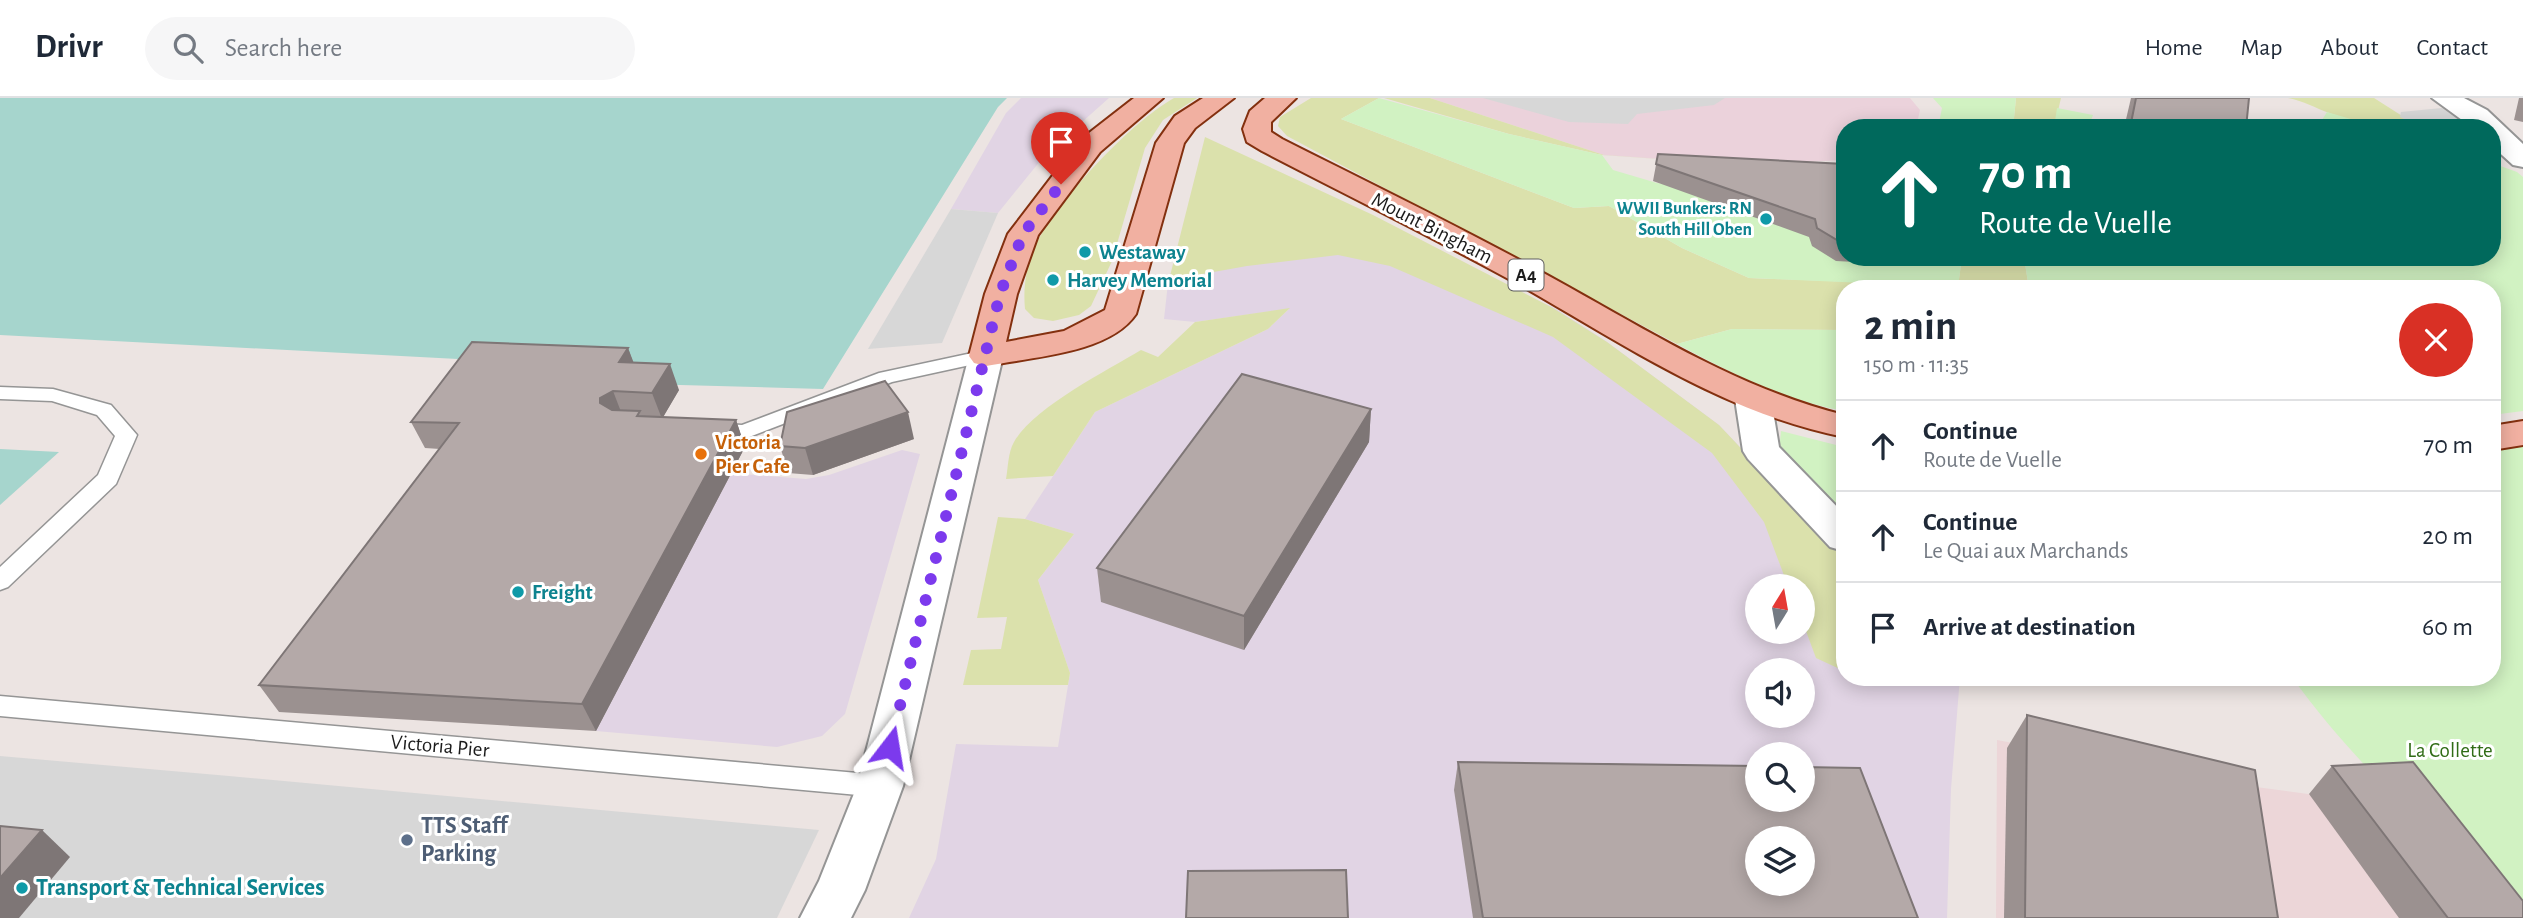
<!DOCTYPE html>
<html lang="en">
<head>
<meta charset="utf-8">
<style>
  body { margin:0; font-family:"Alegreya Sans",sans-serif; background:#f6f6f7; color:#1f2937; height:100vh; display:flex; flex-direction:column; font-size:26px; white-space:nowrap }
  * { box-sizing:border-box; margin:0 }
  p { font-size:23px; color:#747a83 }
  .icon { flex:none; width:38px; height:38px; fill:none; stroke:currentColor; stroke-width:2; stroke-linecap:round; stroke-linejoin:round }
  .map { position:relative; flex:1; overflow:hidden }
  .details { position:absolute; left:1836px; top:182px; width:665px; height:406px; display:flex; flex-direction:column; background:#fff; border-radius:28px; box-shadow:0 4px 18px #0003 }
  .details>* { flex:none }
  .guide { position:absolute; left:1836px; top:21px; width:665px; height:147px; border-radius:28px; box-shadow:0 4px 18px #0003; background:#00695c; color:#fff; overflow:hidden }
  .needle { width:46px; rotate:11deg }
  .fabs { position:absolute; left:1745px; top:476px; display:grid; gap:14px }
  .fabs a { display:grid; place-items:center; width:70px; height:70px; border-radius:50%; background:#fff; box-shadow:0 4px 18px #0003; font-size:35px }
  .pin { position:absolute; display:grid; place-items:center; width:60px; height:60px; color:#fff; margin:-72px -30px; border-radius:50% 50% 50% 0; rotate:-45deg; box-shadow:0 0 7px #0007 }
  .pin .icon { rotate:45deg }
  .me { position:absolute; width:77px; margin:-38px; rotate:14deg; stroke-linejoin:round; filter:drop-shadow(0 0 5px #0008) }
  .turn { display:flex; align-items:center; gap:24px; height:147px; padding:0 28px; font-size:32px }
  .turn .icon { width:91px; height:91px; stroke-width:2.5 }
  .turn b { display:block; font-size:49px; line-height:60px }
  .round { display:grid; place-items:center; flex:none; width:74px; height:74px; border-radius:37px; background:#f6f6f7 }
  .head { display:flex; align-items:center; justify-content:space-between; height:119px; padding:0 28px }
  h1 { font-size:42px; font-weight:600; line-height:52px }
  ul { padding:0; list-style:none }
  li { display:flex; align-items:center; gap:21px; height:91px; padding:0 28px; border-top:2px solid #e0e1e3 }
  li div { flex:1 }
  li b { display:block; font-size:26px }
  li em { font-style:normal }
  header { display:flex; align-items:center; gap:42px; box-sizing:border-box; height:98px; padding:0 35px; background:#fff; border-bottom:2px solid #e0e1e3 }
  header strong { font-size:33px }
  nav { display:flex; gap:38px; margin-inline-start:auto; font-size:24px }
  .search { width:490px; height:63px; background:#f6f6f7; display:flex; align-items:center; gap:18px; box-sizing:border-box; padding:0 24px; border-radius:38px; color:#747a83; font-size:26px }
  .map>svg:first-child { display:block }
  .commercial { fill:#ebd2db }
  .industrial { fill:#e1d4e4; fill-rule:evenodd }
  .military { fill:#ecd6d8 }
  .grass { fill:#dbe1ac }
  .park { fill:#d1f2c2 }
  .parking { fill:#d7d7d7 }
  .water { fill:#a6d5cd }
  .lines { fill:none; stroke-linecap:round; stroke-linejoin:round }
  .service-casing { stroke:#959595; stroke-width:3 }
  .minor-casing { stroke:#959595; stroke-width:4 }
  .tertiary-casing { stroke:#959595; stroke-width:4 }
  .primary-casing { stroke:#83300f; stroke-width:4 }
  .service { fill:#fff; fill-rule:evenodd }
  .minor { fill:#fff; fill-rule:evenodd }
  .tertiary { fill:#fff; fill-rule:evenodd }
  .primary { fill:#f1b0a1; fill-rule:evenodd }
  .wall { fill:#9b9190 }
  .shaded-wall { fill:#7e7676 }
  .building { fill:#b4a9a8; stroke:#7e7676; stroke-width:2; fill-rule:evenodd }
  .route { stroke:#7c3aed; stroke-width:12; stroke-dasharray:0 21.6 }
  .culture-dot { fill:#0f9aa8; stroke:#fff; stroke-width:2.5 }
  .food-dot { fill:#e8710a; stroke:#fff; stroke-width:2.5 }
  .service-dot { fill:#5c6f8a; stroke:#fff; stroke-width:2.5 }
  .labels { text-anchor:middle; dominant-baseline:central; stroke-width:6; stroke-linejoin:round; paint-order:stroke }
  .far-culture-label { font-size:18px; font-weight:bold; fill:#0d838f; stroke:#fff; text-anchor:end }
  .shield { fill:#fff; stroke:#5f5f5f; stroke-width:2 }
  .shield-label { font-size:19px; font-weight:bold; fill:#1b1b1b }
  .street-label { font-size:21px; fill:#1b1b1b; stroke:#fff }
  .culture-label { font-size:21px; font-weight:bold; fill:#0d838f; stroke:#fff; text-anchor:start }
  .food-label { font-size:21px; font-weight:bold; fill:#c56008; stroke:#fff; text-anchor:start }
  .park-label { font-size:21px; fill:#306c16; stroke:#fff }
  .near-service-label { font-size:24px; font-weight:bold; fill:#4e5e75; stroke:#fff; text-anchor:start }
  .near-culture-label { font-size:24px; font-weight:bold; fill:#0d838f; stroke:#fff; text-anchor:start }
</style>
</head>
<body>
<header>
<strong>Drivr</strong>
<div class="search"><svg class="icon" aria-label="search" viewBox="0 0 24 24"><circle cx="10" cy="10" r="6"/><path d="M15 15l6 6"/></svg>Search here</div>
<nav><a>Home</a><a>Map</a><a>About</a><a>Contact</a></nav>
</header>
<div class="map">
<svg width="2523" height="820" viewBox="0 0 2523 820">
  <rect width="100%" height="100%" fill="#ece4e2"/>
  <polygon class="commercial" points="1430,0 1910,0 1920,12 1916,30 1844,30 1844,62 1745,67 1604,57"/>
  <g class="industrial">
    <polygon points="1021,0 1109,0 1045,57 998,115 951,111 1006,15"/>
    <path d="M1322,118l231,91 54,35 112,83 125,132v120h116l-9,112 -4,129h-1038l27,-59 20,-115 102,3 12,-74 -32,-93 36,-46 -49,-15 70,-107 173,-83 21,-20 -94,13 -31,-3 5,-45zM1757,488h45v46h-45zM1757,572h45v46h-45zM1757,656h45v46h-45zM1757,740h45v46h-45z"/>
    <polygon points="902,352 920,356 845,616 822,638 777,649 596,633 731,375 806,381 829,377"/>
  </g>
  <polygon class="military" points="1997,642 2226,685 2308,696 2387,692 2485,820 1996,820"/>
  <g class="grass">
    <path d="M1174,0h23l-34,22 -18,28 -33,113 -21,45 -12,9 -26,6 -19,-3 -9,-9c-2,-20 1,-40 8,-58 19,-46 98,-129 141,-153z"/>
    <polygon points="1311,0 1379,0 1341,21 1574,110 1609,108 1682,150 1749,180 1958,188 1962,159 2024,159 2029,191 1844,191 1844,232 1732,231 1677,246 1287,38 1278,28 1280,19"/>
    <polygon points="1384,0 1430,0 1604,57 1745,67 1602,57 1509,36"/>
    <polygon points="2016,0 2061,0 2054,30 2013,30"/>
    <path d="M2288,0h86l47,30c-32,0 -61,-4 -92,-15 -14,-5 -25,-12 -41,-15z"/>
    <polygon points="1205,39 1373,117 1553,210 1607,244 1719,327 1844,459 1844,573 1816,560 1803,525 1802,488 1788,488 1764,424 1712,355 1553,239 1390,168 1338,157 1247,168 1169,182"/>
    <path d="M1290,210l-22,21 -173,83 -42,64 -47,3c2,-11 2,-27 8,-37 19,-34 92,-71 127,-92l17,7 37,-35z"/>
    <polygon points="998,419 1025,421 1074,436 1038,482 1070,575 1068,587 963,587 971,552 1001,551 1007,519 977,520"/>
  </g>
  <g class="park">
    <polygon points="1379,0 1509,36 1602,57 1613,72 1657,85 1844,111 1844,159 1962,159 1958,189 1749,180 1682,150 1609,108 1574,110 1341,21"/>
    <polygon points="1933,0 2016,0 2013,30 1938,30 1942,10"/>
    <polygon points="2057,10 2093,17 2088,30 2054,30"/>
    <polygon points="2327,14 2381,30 2317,30"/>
    <polygon points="2492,65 2517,74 2523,79 2523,313 2492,317 2492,191 2029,191 2024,159 2492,159"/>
    <path d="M1732,231l112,1v81c-59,-11 -114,-38 -167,-67z"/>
    <polygon points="1781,333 1844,349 1844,414 1811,390 1779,353"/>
    <path d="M2523,347v473c-81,-76 -166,-150 -231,-241h200v-228z"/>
  </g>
  <g class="parking">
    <polygon points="1483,0 1725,0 1714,7 1637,16 1628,26 1569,24"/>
    <polygon points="2442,10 2471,30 2422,30 2400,19 2401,14"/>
    <polygon points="951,111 998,115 942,245 868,251"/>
    <polygon points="0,658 229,678 819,732 777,820 19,820 0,752"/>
  </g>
  <g class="water">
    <polygon points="0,0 1007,0 998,9 823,291 643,286 650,271 0,237"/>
    <polygon points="0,351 59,354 0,407"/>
  </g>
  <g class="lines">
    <defs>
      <g id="service">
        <polygon points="986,252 996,258 993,262 892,284 744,341 710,339 699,332 710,325 742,327 879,275"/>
        <polygon points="0,289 53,291 111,307 137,337 116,386 8,489 0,492 0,469 98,377 115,338 97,317 52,303 0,301"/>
        <polygon points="0,598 880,677 890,680 894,688 890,696 880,699 0,618"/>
      </g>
      <g id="minor">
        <polygon points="2432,0 2464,0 2487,12 2523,46 2523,69 2513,67 2492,48 2492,30 2473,30"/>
        <polygon points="1753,290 1765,293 1771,301 1779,349 1844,416 1844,453 1830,449 1748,361 1743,353 1735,301 1741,293"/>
      </g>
      <polygon id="tertiary" points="986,248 998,251 1003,258 903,688 865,792 851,820 800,820 819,783 857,688 969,258 974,251"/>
      <g id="primary">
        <path d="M1134,0h29l-63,54 -62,83 -21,59 -11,48 58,-11 41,-21 51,-167 19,-27 28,-18h31l-39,30 -11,15 -48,171c-27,40 -106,43 -150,52l-12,-3 -5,-7 16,-62 23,-60 72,-94z"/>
        <path d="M1265,0h31l-25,24v10l11,7c85,43 172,85 256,131 100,54 194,117 306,145v22c-121,-24 -222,-94 -328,-154 -84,-46 -169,-88 -254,-132l-15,-9 -4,-13 7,-18z"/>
        <polygon points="2523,323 2523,347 2492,352 2492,328"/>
      </g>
    </defs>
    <use href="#service" class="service-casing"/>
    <use href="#minor" class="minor-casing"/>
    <use href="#tertiary" class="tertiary-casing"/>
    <use href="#primary" class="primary-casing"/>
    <use href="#service" class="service"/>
    <use href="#minor" class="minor"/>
    <use href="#tertiary" class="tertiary"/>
    <use href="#primary" class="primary"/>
  </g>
  <g class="wall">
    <polygon points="2131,0 2249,0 2246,30 2124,30"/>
    <polygon points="2519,0 2523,0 2523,24 2514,22"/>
    <polygon points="1658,56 1844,66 1844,159 1858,159 1855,164 1836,163 1812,148 1809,139 1653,83"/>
    <polygon points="628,250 633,264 679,292 663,319 736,322 745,349 596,633 279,614 259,587 440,351 425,350 411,324"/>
    <polygon points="1371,311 1369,344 1244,552 1101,504 1097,470"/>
    <polygon points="914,341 813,377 788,375 780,348"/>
    <polygon points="2027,617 2278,820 2004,820 2007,650"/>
    <polygon points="1458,664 1918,820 1473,820 1454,692"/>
    <polygon points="2332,668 2523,820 2399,820 2309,696"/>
  </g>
  <g class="shaded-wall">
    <polygon points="628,250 638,276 619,264"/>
    <polygon points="670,266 679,292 662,321 652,295"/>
    <polygon points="613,293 623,319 600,305 600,300"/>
    <polygon points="1371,311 1369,344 1244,552 1244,518"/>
    <polygon points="908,314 914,341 813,377 805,350"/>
    <polygon points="736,322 745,349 596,633 582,606"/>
    <polygon points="42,732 70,759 19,820 0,820 0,780"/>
  </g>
  <g class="building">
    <polygon points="2136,0 2249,0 2246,30 2130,30"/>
    <polygon points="1658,56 1844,66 1844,145 1842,145 1817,130 1815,121 1656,66"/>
    <polygon points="472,244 628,250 619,264 670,266 652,295 613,293 600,300 600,305 612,312 640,313 637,318 736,322 582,606 259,587 459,325 411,324"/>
    <polygon points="1242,276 1371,311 1244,518 1097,470"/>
    <polygon points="885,283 908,314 805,350 780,348 787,314"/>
    <polygon points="2027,617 2255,672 2278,820 2025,820"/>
    <path d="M1458,664l299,4v34h45v-33l58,1 58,150h-435zM1757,740h45v46h-45z"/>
    <polygon points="2413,664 2523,803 2523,820 2448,820 2332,668"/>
    <polygon points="0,728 42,732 0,780"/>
    <polygon points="1346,772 1348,820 1186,820 1188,773"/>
  </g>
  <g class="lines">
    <polyline class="route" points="890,649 1000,196 1023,136 1061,86"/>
  </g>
  <g class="culture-dot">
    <circle cx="1766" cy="121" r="7"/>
    <circle cx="1085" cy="154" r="7"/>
    <circle cx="1053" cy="182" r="7"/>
    <circle cx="518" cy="494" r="7"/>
    <circle cx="22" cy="790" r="7"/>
  </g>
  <circle class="food-dot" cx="701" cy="356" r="7"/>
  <circle class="service-dot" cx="407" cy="742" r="7"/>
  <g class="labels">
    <g class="far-culture-label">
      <text x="1752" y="111">WWII Bunkers: RN<tspan x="1752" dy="21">South Hill Oben</tspan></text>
    </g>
    <rect class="shield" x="1508.5" y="161.5" width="35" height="31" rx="5"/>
    <g class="shield-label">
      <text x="1526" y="177">A4</text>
    </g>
    <g class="street-label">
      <text transform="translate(1432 130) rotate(27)">Mount Bingham</text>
      <text transform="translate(440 648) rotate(5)">Victoria Pier</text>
    </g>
    <g class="culture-label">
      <text x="1099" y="154">Westaway</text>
      <text x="1067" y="182">Harvey Memorial</text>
      <text x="532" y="494">Freight</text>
    </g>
    <g class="food-label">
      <text x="715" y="344">Victoria<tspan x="715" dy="24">Pier Cafe</tspan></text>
    </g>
    <g class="park-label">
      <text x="2450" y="652">La Collette</text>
    </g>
    <g class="near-service-label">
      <text x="421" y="728">TTS Staff<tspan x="421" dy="28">Parking</tspan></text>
    </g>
    <g class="near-culture-label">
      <text x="36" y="790">Transport &amp; Technical Services</text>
    </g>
  </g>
</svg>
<div class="fabs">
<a><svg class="needle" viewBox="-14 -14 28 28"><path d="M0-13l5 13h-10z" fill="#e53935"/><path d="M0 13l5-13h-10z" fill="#747a83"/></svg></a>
<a><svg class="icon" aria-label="sound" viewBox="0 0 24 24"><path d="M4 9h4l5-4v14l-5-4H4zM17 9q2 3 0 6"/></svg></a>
<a><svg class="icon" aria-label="search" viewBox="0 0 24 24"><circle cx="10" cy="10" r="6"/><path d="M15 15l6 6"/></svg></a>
<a><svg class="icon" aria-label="layers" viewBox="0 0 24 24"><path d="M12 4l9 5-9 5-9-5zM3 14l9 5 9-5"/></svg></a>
</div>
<div class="pin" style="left:1061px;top:86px;background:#d93025"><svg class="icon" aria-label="arrive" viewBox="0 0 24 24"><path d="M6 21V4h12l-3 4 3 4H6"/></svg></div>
<svg class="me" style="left:890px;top:649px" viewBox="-20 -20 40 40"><path d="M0-17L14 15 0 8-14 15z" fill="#7c3aed" stroke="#fff" stroke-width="4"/></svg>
<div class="guide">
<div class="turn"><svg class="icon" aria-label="ahead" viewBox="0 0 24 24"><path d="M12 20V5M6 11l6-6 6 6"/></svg><div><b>70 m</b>Route de Vuelle</div></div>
</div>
<section class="details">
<div class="head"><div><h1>2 min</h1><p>150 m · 11:35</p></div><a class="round" style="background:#d93025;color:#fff"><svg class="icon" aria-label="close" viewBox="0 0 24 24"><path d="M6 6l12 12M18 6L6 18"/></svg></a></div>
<ul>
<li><svg class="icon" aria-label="ahead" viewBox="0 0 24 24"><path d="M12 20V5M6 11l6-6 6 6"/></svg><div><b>Continue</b><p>Route de Vuelle</p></div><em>70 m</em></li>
<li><svg class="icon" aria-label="ahead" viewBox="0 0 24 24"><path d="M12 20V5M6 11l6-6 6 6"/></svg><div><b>Continue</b><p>Le Quai aux Marchands</p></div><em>20 m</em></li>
<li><svg class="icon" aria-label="arrive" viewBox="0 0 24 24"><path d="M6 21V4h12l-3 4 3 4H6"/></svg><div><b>Arrive at destination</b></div><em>60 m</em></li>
</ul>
</section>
</div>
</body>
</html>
